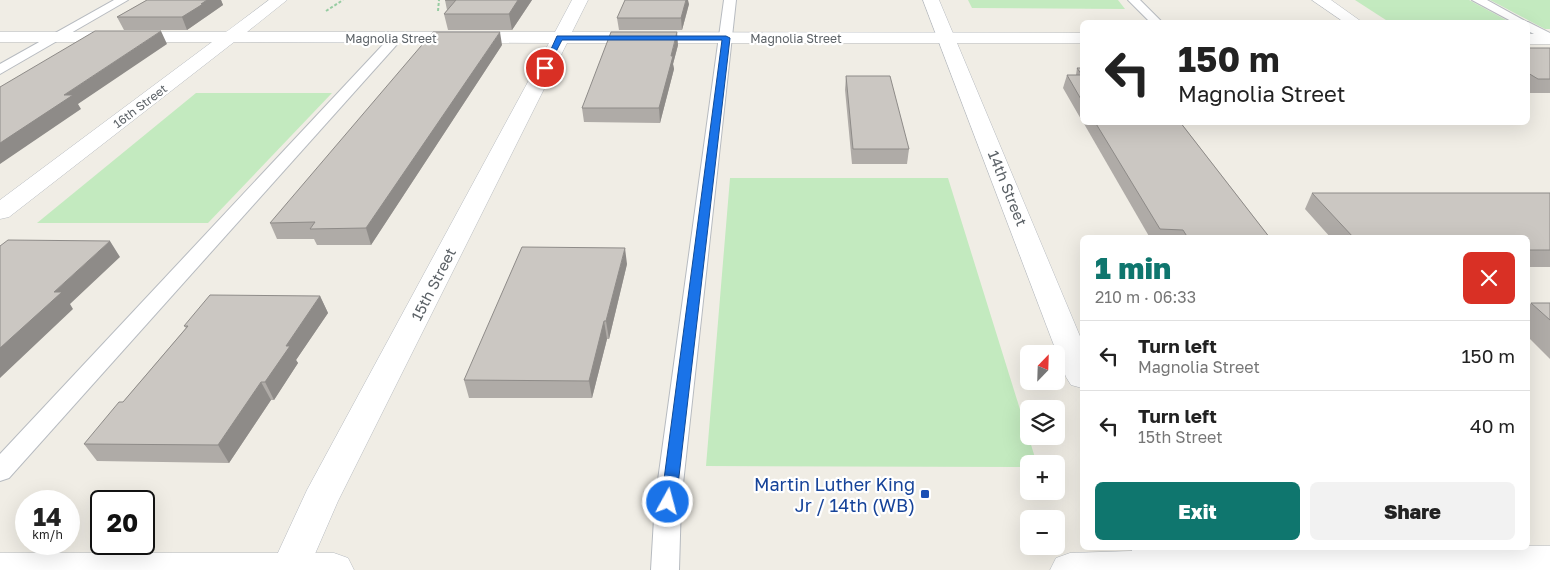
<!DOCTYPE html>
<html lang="en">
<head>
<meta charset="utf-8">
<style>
  body { margin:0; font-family:"Golos Text",sans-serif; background:#f2f2f2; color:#222; height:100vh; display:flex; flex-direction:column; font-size:19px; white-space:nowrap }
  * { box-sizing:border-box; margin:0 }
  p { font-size:16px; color:#767676 }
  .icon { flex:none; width:28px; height:28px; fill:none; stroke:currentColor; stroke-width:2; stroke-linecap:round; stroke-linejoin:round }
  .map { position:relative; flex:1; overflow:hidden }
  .sheet { position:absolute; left:1080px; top:235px; width:450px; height:315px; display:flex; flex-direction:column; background:#fff; border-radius:8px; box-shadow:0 5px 20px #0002 }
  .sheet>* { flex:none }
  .top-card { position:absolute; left:1080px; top:20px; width:450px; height:105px; border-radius:8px; box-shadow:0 5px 20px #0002; background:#fff; color:#222; overflow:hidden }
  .needle { width:32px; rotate:23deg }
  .tools { position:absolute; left:1020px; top:345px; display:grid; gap:10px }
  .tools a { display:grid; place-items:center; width:45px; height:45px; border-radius:8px; background:#fff; box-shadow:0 5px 20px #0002; font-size:25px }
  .speed { position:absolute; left:15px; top:490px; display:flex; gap:10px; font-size:25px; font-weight:700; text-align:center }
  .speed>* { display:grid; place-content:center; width:65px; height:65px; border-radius:50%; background:#fff; box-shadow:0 5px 20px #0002; line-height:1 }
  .speed small { font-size:12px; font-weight:400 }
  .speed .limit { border:2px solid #111; border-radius:8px; background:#fff; color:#111 }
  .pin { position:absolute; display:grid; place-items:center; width:42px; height:42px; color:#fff; margin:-21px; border:2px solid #fff; border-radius:50%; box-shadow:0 1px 5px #0007 }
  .me { position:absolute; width:55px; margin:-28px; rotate:7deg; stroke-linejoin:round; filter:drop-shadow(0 0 4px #0008) }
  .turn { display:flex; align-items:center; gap:18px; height:105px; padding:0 15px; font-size:22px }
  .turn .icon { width:65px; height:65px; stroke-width:2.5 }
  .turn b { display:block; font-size:35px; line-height:42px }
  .round { display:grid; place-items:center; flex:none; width:52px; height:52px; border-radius:8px; background:#f2f2f2 }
  .summary { display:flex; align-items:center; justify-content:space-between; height:85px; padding:0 15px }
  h1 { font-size:30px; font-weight:800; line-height:38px; color:#0f766e }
  .button { display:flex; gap:10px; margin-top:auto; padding:10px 15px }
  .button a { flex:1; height:58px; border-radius:8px; background:#0f766e; color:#fff; font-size:20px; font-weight:800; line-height:58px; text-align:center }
  .button a+a { background:#f2f2f2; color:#222 }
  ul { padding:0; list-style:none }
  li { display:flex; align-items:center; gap:15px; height:70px; padding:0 15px; border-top:1px solid #e0e0e0 }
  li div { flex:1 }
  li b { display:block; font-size:19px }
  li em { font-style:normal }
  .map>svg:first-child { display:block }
  .green { fill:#c3eabf }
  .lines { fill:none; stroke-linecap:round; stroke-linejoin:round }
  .service-casing { stroke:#b7bbc0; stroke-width:2 }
  .minor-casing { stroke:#b7bbc0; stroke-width:1 }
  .tertiary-casing { stroke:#b7bbc0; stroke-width:1 }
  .secondary-casing { stroke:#b6bbc0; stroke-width:1 }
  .path { stroke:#97cca2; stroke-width:2; stroke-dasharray:3 2; stroke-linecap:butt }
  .service { fill:#fff; fill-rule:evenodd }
  .minor { fill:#fff; fill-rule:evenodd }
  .tertiary { fill:#fff; fill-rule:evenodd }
  .secondary { fill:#fff; fill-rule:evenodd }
  .wall { fill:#afaba7 }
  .shaded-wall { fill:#8e8b88 }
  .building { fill:#cbc7c2; stroke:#8e8b88 }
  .route { fill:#1a73e8; stroke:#114b97 }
  .transit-dot { fill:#1a4fb4; stroke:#fff; stroke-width:2 }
  .labels { text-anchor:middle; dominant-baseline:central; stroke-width:4.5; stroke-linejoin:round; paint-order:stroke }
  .far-street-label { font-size:12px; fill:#5c6267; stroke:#fff }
  .street-label { font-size:15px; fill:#5c6267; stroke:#fff }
  .near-transit-label { font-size:18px; fill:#164399; stroke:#fff; text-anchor:end }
</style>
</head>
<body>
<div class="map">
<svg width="1550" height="570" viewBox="0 0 1550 570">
  <rect width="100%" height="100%" fill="#f0ede5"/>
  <g class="green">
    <polygon points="968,0 1118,0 1125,9 972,8"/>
    <polygon points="1355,0 1469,0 1510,22 1389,22"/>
    <polygon points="1490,0 1550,0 1550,29 1545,29"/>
    <polygon points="196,93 332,93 208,223 37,223"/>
    <polygon points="730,178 948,178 1037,464 1029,464 1029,467 706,466"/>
  </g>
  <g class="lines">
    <defs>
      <g id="service">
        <polygon points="114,0 128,0 0,74 0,64"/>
        <polygon points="724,0 736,0 681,502 679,570 651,570 655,502"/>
        <polygon points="1128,0 1140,0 1162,22 1150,22"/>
        <polygon points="1472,0 1487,0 1527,22 1513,22"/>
        <polygon points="1527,22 1528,22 1550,33 1550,42 1528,31"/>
        <polygon points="396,34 402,38 400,41 9,478 0,481 0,454 392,35"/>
      </g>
      <g id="minor">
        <polygon points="269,0 287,0 247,32 555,32 572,0 588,0 572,32 1082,33 1082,43 567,43 338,501 308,570 270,570 307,490 549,43 234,42 9,217 0,219 0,200 212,42 0,42 0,32 226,32"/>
        <polygon points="1312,0 1331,0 1362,22 1344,22"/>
        <rect x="1528" y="34" width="22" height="10"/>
      </g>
      <g id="tertiary">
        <polygon points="923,0 939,0 1082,341 1082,388 1071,385 1066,377"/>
        <polygon points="1131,548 1169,548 1178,570 1138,570"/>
      </g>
      <g id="secondary">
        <polygon points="1528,546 1550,546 1550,570 1050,570 1056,558 1070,553 1222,548"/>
        <polygon points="0,553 334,553 348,558 354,570 0,570"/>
      </g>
    </defs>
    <use href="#service" class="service-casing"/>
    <use href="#minor" class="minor-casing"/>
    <use href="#tertiary" class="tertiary-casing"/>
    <use href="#secondary" class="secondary-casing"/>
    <g class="path">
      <polyline points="326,11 343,0"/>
      <polyline points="438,11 439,0"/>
    </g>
    <use href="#service" class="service"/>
    <use href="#minor" class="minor"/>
    <use href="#tertiary" class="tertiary"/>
    <use href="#secondary" class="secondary"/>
  </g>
  <g class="wall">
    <polygon points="147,0 221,0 223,5 187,30 124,30 117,17"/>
    <polygon points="445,0 532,0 512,30 448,30 444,14 447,10"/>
    <polygon points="689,4 682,30 619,30 617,18"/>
    <polygon points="502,45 371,245 317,245 314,239 277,239 270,223"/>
    <polygon points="678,45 673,64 674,69 660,123 584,122 582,108"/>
    <polygon points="1528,48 1550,48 1550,93 1529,93 1528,92"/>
    <polygon points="1077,68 1082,68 1082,121 1063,88 1067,75 1076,75"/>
    <polygon points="846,76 909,149 907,164 852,164 845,90"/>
    <polygon points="1083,122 1180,122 1270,238 1150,238"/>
    <polygon points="1312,193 1550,193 1550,267 1528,267 1528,238 1331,238 1305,209"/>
    <polygon points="627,264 609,339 607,339 592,398 469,398 464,380"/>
    <polygon points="320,296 328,313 296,360 298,363 274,400 271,400 229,463 97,461 84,444 123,402 186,328 184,326"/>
    <polygon points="1531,303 1550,303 1550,359 1528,337 1528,307"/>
  </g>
  <g class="shaded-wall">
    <polygon points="207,0 221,0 223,5 187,30 182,17"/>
    <polygon points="518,0 532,0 512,30 509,14"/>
    <polygon points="686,0 688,0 689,4 682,30 681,18"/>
    <polygon points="161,31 167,44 78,104 81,109 0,164 0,143 64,95"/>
    <polygon points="500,32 502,45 371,245 366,228"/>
    <polygon points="677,32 678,45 673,64 674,69 660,123 659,108"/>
    <polygon points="110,241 120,257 70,304 73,309 0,378 0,348 54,292"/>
    <polygon points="625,248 627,264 609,339 606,321"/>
    <polygon points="320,296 328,313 296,360 298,363 274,400 265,382 286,346"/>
    <polygon points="604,321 607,339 592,398 589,381"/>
    <polygon points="261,382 271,400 229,463 218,445"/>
  </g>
  <g class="building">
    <polygon points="147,0 207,0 201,4 203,4 182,17 117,17"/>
    <polygon points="445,0 518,0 509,14 444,14 456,0"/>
    <polygon points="625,0 686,0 681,18 617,18"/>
    <polygon points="95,31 161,31 64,95 73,95 0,143 0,87"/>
    <polygon points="433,32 500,32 366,228 310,229 315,222 270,223"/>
    <polygon points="611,32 677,32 671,56 673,56 659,108 582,108"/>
    <polygon points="1528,48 1550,48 1550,79 1538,79 1528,73"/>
    <polygon points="1077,68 1082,68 1082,101 1067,75 1082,75"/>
    <polygon points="846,76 890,76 909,149 853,149"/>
    <polygon points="1095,122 1180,122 1270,238 1188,238 1183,230 1160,229"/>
    <polygon points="1312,193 1550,193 1550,250 1528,250 1528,238 1354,238"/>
    <polygon points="8,240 110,241 54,292 62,292 0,348 0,246"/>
    <polygon points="522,247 625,248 606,321 604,321 589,381 464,380"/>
    <polygon points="210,295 320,296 286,346 290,346 265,382 261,382 218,445 84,444 119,402 123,402 188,326 184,326"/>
    <polygon points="1531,303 1550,303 1550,320"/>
  </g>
  <polygon class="route" points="557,36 726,36 730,38 676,502 674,506 668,508 663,506 661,502 722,40 562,40 547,69 542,69"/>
  <rect class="transit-dot" x="920" y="489" width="10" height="10" rx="2.5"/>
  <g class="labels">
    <g class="far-street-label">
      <text x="391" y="38">Magnolia Street</text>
      <text x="796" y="38">Magnolia Street</text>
      <text transform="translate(140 106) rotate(-37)">16th Street</text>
    </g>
    <g class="street-label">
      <text transform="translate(1008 188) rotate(68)">14th Street</text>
      <text transform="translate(433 284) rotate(-63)">15th Street</text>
    </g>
    <g class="near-transit-label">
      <text x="915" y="484">Martin Luther King<tspan x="915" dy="21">Jr / 14th (WB)</tspan></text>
    </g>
  </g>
</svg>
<div class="tools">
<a><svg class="needle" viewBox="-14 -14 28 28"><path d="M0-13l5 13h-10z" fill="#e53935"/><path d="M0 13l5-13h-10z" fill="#767676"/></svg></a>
<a><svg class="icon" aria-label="layers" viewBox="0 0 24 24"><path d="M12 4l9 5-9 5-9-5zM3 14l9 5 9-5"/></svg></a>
<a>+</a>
<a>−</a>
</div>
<div class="speed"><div>14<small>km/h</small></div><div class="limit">20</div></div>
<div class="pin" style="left:545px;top:68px;background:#d93025"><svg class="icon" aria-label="arrive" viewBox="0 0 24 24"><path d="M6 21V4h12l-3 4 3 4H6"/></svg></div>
<svg class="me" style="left:668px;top:502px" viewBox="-20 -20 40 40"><circle r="17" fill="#1a73e8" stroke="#fff" stroke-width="3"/><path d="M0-11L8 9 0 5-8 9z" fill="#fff"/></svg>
<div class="top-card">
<div class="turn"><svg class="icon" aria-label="left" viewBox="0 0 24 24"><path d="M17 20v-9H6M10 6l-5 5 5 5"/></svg><div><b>150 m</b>Magnolia Street</div></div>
</div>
<section class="sheet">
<div class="summary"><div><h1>1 min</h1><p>210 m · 06:33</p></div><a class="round" style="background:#d93025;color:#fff"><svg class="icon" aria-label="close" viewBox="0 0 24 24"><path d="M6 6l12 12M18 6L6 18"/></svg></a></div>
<ul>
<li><svg class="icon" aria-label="left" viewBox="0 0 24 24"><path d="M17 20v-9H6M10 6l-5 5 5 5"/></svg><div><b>Turn left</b><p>Magnolia Street</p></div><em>150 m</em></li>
<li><svg class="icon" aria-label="left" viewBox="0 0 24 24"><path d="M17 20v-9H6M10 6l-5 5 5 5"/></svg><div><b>Turn left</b><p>15th Street</p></div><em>40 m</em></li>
</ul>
<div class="button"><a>Exit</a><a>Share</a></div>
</section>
</div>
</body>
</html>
